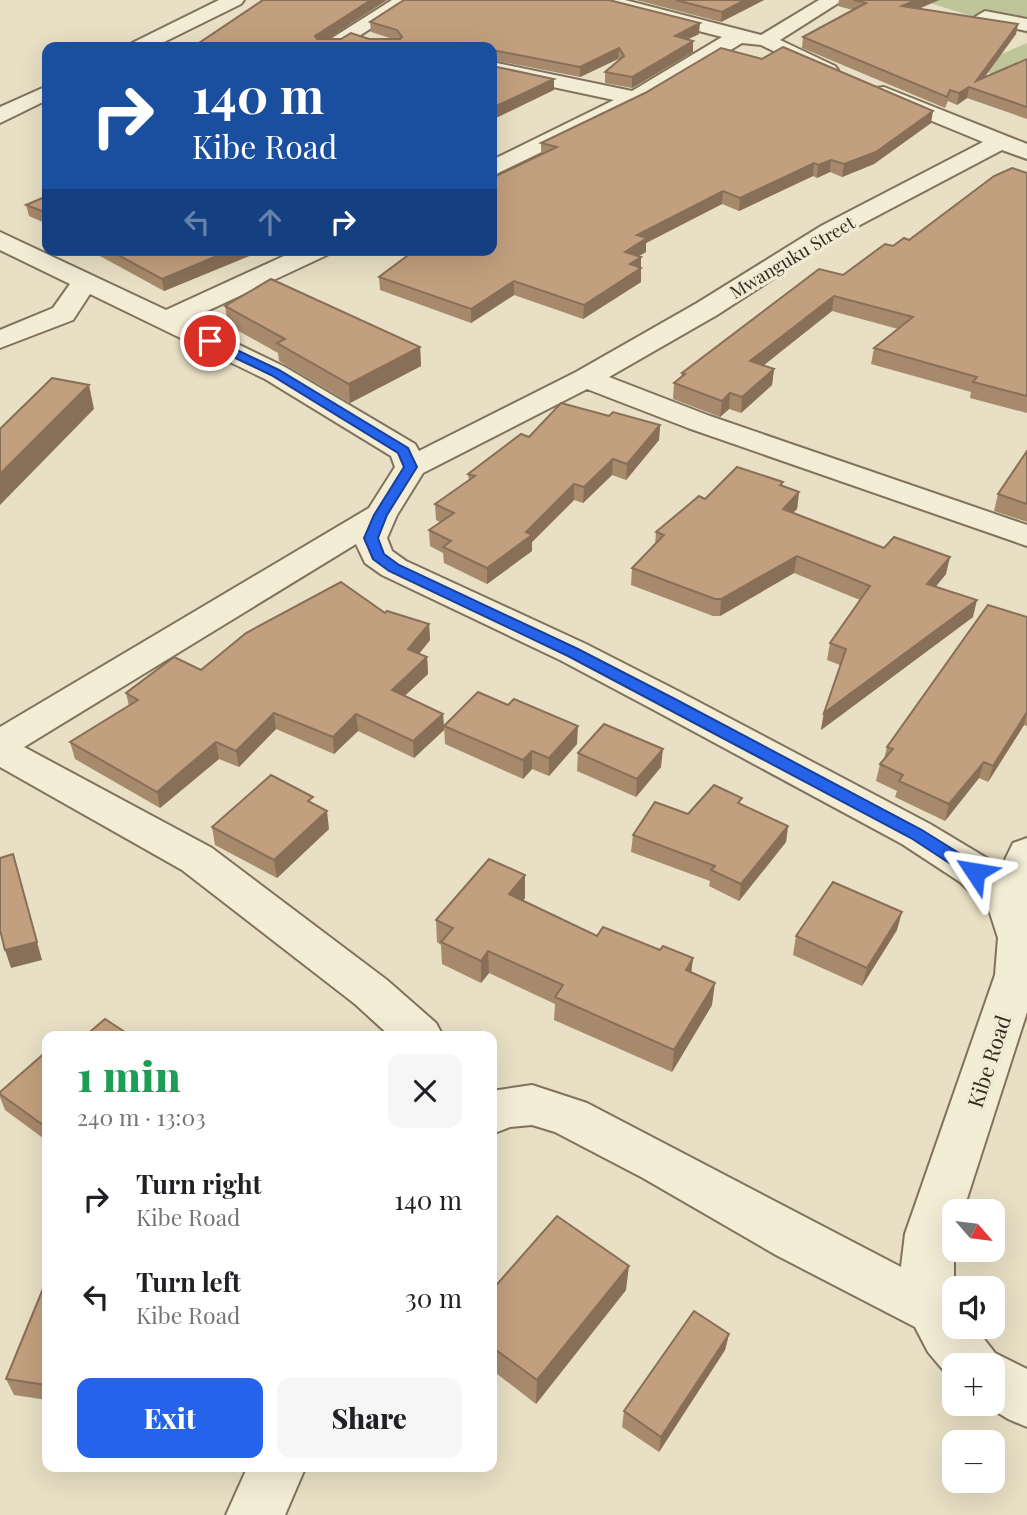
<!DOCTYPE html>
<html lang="en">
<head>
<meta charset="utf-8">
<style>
  body { margin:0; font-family:"Playfair Display",serif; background:#f6f6f6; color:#202124; height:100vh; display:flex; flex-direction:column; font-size:26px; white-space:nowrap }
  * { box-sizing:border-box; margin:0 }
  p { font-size:23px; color:#757577 }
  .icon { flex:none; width:38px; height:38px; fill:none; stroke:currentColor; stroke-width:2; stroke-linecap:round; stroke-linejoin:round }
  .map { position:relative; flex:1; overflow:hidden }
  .side { position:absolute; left:42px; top:1031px; width:455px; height:441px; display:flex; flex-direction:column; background:#fff; border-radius:14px; box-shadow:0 7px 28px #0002 }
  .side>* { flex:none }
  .guide { position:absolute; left:42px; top:42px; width:455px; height:214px; border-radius:14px; box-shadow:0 7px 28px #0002; background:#1a4fa0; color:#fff; overflow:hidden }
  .needle { width:46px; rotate:118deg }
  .controls { position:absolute; left:942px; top:1199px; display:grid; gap:14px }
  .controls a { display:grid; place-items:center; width:63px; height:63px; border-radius:14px; background:#fff; box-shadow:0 7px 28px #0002; font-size:35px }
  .pin { position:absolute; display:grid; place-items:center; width:60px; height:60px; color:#fff; margin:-30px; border:4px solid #fff; border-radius:50%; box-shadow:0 2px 7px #0007 }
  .me { position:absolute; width:77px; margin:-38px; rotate:303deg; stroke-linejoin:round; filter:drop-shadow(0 0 5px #0008) }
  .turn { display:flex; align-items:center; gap:24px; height:147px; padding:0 35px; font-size:32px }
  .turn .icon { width:91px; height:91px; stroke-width:2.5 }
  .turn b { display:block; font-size:49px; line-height:60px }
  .lanes { display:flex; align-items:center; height:66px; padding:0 35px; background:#0003; justify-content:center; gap:35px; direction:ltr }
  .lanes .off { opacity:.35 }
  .round { display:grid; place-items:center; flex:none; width:74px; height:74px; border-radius:14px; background:#f6f6f6 }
  .headline { display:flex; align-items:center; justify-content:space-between; height:119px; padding:0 35px }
  h1 { font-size:42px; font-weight:800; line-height:52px; color:#1e9e55 }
  .button { display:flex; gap:14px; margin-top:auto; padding:14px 35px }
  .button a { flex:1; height:80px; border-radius:14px; background:#2563eb; color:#fff; font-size:28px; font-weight:800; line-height:80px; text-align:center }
  .button a+a { background:#f6f6f6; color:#202124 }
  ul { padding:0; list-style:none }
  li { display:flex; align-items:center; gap:21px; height:98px; padding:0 35px }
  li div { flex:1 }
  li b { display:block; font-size:26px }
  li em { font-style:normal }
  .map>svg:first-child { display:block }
  .green { fill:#bdc599 }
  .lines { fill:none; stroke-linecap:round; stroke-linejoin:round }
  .minor-casing { stroke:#80725d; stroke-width:4 }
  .minor { fill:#f4edd6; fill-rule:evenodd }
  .wall { fill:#a7896c }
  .shaded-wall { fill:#886f58 }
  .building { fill:#c29f7e; stroke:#886f58; stroke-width:2 }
  .route { fill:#2563eb; stroke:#184099; stroke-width:2 }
  .labels { text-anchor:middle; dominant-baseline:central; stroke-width:7; stroke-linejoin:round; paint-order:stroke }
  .far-street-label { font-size:18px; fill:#32291f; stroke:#f0ead2 }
  .street-label { font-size:21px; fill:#32291f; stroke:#f0ead2 }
</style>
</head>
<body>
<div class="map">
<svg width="1027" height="1515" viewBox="0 0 1027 1515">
  <rect width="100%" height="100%" fill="#e8dfc4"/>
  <g class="green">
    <polygon points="921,0 1027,0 1027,34"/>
    <polygon points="1027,43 1027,90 974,66"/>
  </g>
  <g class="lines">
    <defs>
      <g id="minor">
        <polygon points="219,0 244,0 241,4 154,47 129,47 132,43"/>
        <polygon points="392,0 415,0 342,47 318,47"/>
        <polygon points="592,0 625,0 761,35 819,0 843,0 780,40 835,66 838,70 835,74 821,74 761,45 742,43 643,103 492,176 492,160 614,100 492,74 492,62 632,91 722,37 595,4"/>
        <polygon points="985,11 1027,19 1027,31 978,21 975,17"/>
        <polygon points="47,86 47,100 0,123 0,107"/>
        <polygon points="884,87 1027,144 1027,159 1002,150 839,236 717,315 609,377 710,416 1027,525 1027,546 688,428 587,389 423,473 397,515 387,538 392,551 406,561 586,644 680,692 930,824 990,860 1000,870 1013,843 1027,838 1027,1012 963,1211 954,1211 954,1326 974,1326 995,1353 1027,1369 1027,1427 1008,1419 984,1404 992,1404 992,1365 954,1365 954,1383 928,1352 915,1327 776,1255 643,1178 555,1132 532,1125 510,1127 492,1134 492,1091 532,1085 587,1103 901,1267 905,1234 995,975 998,938 989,910 960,882 902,844 654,710 560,660 382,575 365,563 356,544 24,747 212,848 387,980 436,1023 443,1036 390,1036 355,1004 182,870 0,767 0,727 369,508 395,467 391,456 265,379 90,294 73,320 0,348 0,330 53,308 70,284 0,250 0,232 166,310 297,250 331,250 327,255 188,320 285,367 415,444 419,451 576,372 697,303 821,226 983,142 876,98 873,93 876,88"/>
        <polygon points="248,1466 306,1466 285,1515 226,1515"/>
      </g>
    </defs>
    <use href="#minor" class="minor-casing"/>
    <use href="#minor" class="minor"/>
  </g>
  <g class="wall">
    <polygon points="387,0 327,39 393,39 371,32 370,22 699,34 688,39 693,41 693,52 632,88 605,83 605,72 619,60 618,59 580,77 492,60 492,47 200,47 199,43"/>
    <polygon points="636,0 764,0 721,22"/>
    <polygon points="839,0 939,0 919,9 1018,24 1016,34 984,77 1027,59 1027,119 967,98 957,105 948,101 945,108 802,48 803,37 853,10 838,6"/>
    <polygon points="931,123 874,164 842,177 830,172 817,178 813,176 739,211 722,204 646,243 646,252 638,256 641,257 641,282 583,319 514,295 471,323 380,290 379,277 492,250 541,155 541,143"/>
    <polygon points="1027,173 1027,413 970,398 971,392 871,364 874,348 898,329 832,311 763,365 774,369 772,385 741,413 729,409 720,417 673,399 674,383 681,376 682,373 893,246 909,240"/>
    <polygon points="47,196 47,224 29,216 26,205"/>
    <polygon points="89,250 255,250 254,254 164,291"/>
    <polygon points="225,306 420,347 421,366 350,403 279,361 278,353 228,325"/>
    <polygon points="609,416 660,425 659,440 626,480 612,475 583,503 574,500 532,542 532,551 487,584 444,563 443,553 430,546 429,530 440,522 436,520 435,504 469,481 468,474"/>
    <polygon points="1027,451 1027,522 994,511 998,494"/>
    <polygon points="783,482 782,486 799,492 797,509 792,513 946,574 936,586 973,617 821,730 824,713 840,665 827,660 830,643 860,600 794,573 720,616 713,616 631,585 632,568 655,545 656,532 705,499"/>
    <polygon points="385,613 429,624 430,640 419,654 427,657 428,674 404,696 443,714 444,730 414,758 358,731 334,754 276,729 239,767 219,759 160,808 75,759 70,742 129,706 126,693"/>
    <polygon points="1027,617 1027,726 1024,725 988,782 979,778 945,821 895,797 897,791 876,781 880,764 884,759 887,747"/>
    <polygon points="508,705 577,744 549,776 532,769 523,779 445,744 444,726"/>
    <polygon points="578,753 661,767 636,797 577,771"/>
    <polygon points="741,804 788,826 786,842 739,901 709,886 710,881 631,852 633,835 688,814"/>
    <polygon points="212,827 329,829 277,878 215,845"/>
    <polygon points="525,898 523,901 597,936 693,958 691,973 712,1005 672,1072 554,1020 555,1004 489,973 481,983 442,964 441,945 437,942 436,920"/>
    <polygon points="897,930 862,986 793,955 796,936"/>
    <polygon points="47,1051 47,1141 5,1110 0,1097 0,1092"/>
    <polygon points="47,1279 47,1400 14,1395 6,1379"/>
    <polygon points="492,1290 626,1290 536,1404 492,1370"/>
    <polygon points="729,1334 725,1350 659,1452 622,1427 624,1411"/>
  </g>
  <g class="shaded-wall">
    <polygon points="371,0 387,0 315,47 315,36"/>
    <polygon points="745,0 764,0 721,22 722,12"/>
    <polygon points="916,0 939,0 900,16 902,6"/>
    <polygon points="700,23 699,34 674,46 675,36"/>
    <polygon points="1018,24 1016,34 976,89 976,81"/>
    <polygon points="693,41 693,52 632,88 632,77"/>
    <polygon points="619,48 618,59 580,77 580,67"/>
    <polygon points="554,79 554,90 492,120 492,108"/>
    <polygon points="969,87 967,98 957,105 959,93"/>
    <polygon points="933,111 931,123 874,164 842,177 844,164"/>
    <polygon points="831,160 830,172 817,178 818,165"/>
    <polygon points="814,163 813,176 739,211 740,198"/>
    <polygon points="723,191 722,204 646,243 646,252 624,265 625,252 637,235"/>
    <polygon points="231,250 255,250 254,254 164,291 162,279"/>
    <polygon points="641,257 641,282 583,319 584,305 630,264"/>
    <polygon points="514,281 514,295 471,323 471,309"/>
    <polygon points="834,296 832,311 749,377 750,361"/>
    <polygon points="420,347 421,366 350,403 349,384"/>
    <polygon points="774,369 772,385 741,413 742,397"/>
    <polygon points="89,385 94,409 0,505 0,474"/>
    <polygon points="730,393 729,409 720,417 722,401"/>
    <polygon points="660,425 659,440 626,480 627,464"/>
    <polygon points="613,459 612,475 583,503 584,487"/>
    <polygon points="574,484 574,500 532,542 532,551 487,584 487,568 526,532"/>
    <polygon points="799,492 797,509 780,526 783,509"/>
    <polygon points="797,556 794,573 720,616 721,599"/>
    <polygon points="950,557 946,574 924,601 927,584"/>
    <polygon points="977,600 973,617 821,730 824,713"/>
    <polygon points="429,624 430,640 409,666 408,649"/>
    <polygon points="427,657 428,674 393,707 392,690"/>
    <polygon points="1027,712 1024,725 988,782 993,766"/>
    <polygon points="274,713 276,729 239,767 236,751"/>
    <polygon points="356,714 358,731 334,754 333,737"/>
    <polygon points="443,714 444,730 414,758 413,741"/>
    <polygon points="578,726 577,744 549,776 549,758"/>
    <polygon points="216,742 219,759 160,808 157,792"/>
    <polygon points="663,749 661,767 636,797 637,779"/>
    <polygon points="532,751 532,769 523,779 523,760"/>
    <polygon points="984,762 979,778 945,821 949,804"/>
    <polygon points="327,811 329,829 277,878 274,860"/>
    <polygon points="788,826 786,842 739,901 741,884"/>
    <polygon points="13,854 42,960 11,968 5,950"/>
    <polygon points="525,875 525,898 509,917 509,894"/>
    <polygon points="902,912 897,930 862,986 867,968"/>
    <polygon points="488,951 489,973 481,983 481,961"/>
    <polygon points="693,958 690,981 686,970"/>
    <polygon points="715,983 712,1005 672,1072 674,1050"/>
    <polygon points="45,1123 47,1131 47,1138 43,1125"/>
    <polygon points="629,1266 626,1290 536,1404 537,1380"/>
    <polygon points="729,1334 725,1350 659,1452 661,1437"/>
  </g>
  <g class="building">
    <polygon points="263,0 371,0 315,36 317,39 341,39 351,33 369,39 400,39 402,37 397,30 370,22 404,0 609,0 700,23 675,36 693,41 632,77 605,72 624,56 619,48 580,67 492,50 492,47 223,47 199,43"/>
    <polygon points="676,0 745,0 722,12"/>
    <polygon points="854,0 916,0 902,6 1018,24 976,81 1027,59 1027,107 969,87 959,93 950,90 947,97 803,37 866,3"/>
    <polygon points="783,47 933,111 876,152 844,164 831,160 818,165 814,163 740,198 723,191 637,235 647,238 625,252 641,257 630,264 641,268 584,305 514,281 471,309 379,277 415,250 492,250 492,178 557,147 541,143 645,93 721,48 762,59"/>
    <polygon points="492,66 554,79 492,108"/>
    <polygon points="1012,168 1027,173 1027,396 973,382 977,377 874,348 913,317 834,296 750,361 774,369 742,397 730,393 722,401 674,383 685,374 682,373 819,269 843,275 885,244 893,246 904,238 909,240 994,176"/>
    <polygon points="47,196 47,213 26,205"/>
    <polygon points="109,250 231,250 162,279"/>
    <polygon points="271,279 420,347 349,384 277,343 285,339 225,306"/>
    <polygon points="52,378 89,385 0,474 0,429"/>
    <polygon points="561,403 609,416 613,412 660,425 627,464 613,459 584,487 574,484 526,532 532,535 487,568 443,547 451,541 429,530 454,513 435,504 475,476 468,474 521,434 529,437"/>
    <polygon points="1027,451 1027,504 998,494"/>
    <polygon points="737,467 783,482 780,485 799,492 783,509 884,548 894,537 950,557 927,584 977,600 824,713 846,649 830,643 870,586 797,556 721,599 715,599 632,568 664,535 656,532 699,496 705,499"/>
    <polygon points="341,582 385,613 387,611 429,624 408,649 427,657 392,690 443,714 413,741 356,714 333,737 274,713 236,751 216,742 157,792 70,742 138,700 126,693 174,657 201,670 246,633"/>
    <polygon points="988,605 1027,617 1027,712 993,766 984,762 949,804 899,781 903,775 880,764 893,749 887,747"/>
    <polygon points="478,692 508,705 514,699 578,726 549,758 532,751 523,760 444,726"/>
    <polygon points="604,724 663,749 637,779 578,753"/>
    <polygon points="271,775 313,797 308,801 327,811 274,860 212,827"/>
    <polygon points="714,785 742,798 738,803 788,826 741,884 711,870 715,866 633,835 655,802 688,814"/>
    <polygon points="13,854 37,942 5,950 0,930 0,858"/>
    <polygon points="489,859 525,875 509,894 597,936 603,927 660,950 663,946 693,958 686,970 715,983 674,1050 555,997 563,985 488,951 481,961 441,942 453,928 436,920"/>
    <polygon points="833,882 902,912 867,968 796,936"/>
    <polygon points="105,1019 131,1036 85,1036"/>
    <polygon points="191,1032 199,1036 188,1036"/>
    <polygon points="47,1051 47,1125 45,1123 43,1125 0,1094 0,1092"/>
    <polygon points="557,1216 629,1266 537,1380 492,1347 492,1290"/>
    <polygon points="47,1279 47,1385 6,1379"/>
    <polygon points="694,1311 729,1334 661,1437 624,1411"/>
  </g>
  <polygon class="route" points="206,339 214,339 279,370 408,448 417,467 387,515 378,538 384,554 399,565 578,649 673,698 922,830 981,867 983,872 981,876 969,876 911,838 568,656 389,571 373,559 364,538 374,515 404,467 398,453 271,375 206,344"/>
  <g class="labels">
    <g class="far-street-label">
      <text transform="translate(792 257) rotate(-31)">Mwanguku Street</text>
    </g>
    <g class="street-label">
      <text transform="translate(988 1061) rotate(-72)">Kibe Road</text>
    </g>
  </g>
</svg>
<div class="controls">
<a><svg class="needle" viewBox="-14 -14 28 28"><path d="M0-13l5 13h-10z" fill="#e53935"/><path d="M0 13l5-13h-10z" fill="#757577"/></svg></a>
<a><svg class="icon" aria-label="sound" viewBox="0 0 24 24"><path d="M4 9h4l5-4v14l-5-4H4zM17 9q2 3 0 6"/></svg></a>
<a>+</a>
<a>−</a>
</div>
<div class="pin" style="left:210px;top:341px;background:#d93025"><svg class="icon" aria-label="arrive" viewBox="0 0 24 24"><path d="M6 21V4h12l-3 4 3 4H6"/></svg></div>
<svg class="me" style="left:975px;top:872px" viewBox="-20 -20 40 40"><path d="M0-17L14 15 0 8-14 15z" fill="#2563eb" stroke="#fff" stroke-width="4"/></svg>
<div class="guide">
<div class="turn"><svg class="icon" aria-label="right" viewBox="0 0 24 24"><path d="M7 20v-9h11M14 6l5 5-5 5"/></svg><div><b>140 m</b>Kibe Road</div></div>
<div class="lanes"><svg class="icon off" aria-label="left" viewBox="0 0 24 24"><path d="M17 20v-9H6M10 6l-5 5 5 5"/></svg><svg class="icon off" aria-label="ahead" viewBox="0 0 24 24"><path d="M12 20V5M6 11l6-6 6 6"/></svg><svg class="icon" aria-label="right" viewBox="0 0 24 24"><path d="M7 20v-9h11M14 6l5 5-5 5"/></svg></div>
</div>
<section class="side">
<div class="headline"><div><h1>1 min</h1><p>240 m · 13:03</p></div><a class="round"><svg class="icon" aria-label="close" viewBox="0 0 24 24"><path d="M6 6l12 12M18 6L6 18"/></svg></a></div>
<ul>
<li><svg class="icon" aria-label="right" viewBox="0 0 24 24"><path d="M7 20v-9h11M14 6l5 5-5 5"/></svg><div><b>Turn right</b><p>Kibe Road</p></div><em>140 m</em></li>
<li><svg class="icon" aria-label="left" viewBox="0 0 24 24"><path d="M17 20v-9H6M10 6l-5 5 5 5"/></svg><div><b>Turn left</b><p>Kibe Road</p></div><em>30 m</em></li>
</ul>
<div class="button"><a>Exit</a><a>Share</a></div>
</section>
</div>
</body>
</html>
